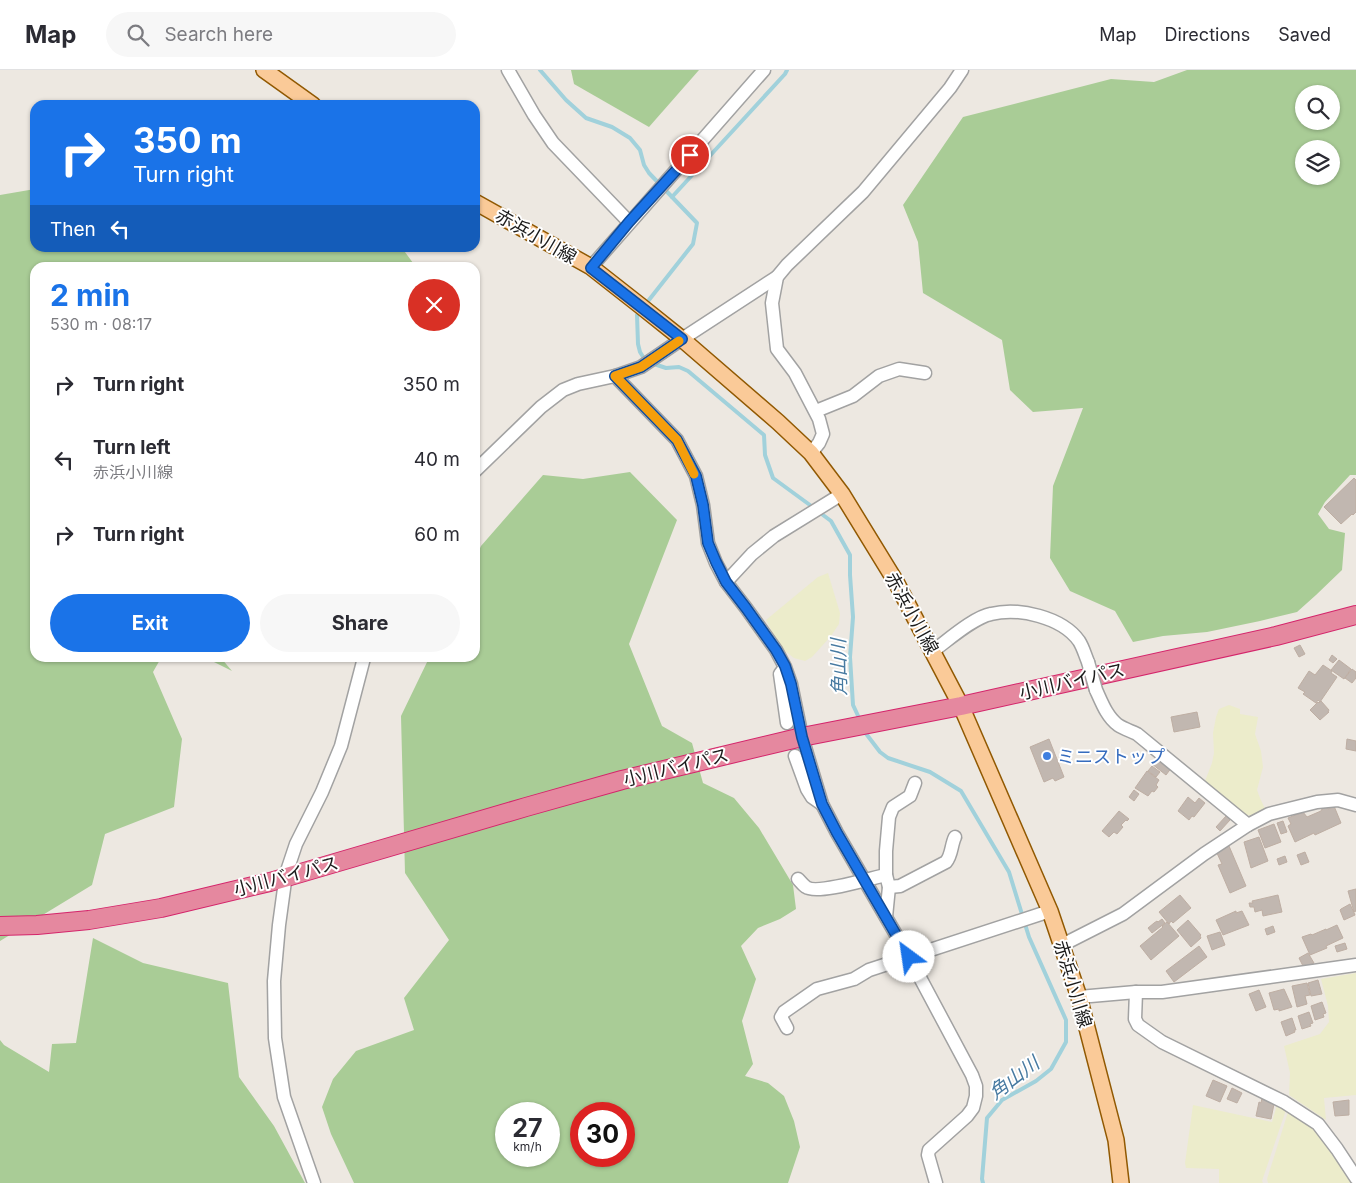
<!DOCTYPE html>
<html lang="en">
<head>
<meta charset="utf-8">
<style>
  body { margin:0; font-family:Inter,"Noto Sans JP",sans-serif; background:#f7f7f7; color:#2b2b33; height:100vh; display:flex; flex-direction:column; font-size:19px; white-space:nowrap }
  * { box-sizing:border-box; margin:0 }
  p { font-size:16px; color:#7c7c81 }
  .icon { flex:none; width:28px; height:28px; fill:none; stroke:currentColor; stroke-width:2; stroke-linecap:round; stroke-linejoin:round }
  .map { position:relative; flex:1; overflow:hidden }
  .drawer { position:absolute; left:30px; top:192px; width:450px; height:400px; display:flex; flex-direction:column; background:#fff; border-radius:15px; box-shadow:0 1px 4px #0004 }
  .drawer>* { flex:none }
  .banner { position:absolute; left:30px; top:30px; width:450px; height:152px; border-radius:15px; box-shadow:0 1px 4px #0004; background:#1a73e8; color:#fff; overflow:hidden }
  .controls { position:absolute; left:1295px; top:15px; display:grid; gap:10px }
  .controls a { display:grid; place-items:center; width:45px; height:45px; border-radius:50%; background:#fff; box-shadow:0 1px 4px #0004; font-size:25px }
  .speed { position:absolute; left:495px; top:1032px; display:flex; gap:10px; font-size:25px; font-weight:700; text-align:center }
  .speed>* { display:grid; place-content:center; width:65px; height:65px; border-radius:50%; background:#fff; box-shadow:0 1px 4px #0004; line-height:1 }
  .speed small { font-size:12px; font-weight:400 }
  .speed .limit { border:8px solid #d22; background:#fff; color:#111 }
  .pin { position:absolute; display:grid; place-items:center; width:42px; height:42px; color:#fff; margin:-21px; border:2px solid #fff; border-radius:50%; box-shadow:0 1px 5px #0007 }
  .me { position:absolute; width:55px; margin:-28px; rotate:329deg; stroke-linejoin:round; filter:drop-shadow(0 0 4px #0008) }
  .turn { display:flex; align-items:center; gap:18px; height:105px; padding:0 20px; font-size:22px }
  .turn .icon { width:65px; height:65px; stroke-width:2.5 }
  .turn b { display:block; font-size:35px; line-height:42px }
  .then { display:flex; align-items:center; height:48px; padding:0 20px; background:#0003; gap:10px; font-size:19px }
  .round { display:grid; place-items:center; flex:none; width:52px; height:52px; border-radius:26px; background:#f7f7f7 }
  .headline { display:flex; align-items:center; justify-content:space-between; height:85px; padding:0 20px }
  h1 { font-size:30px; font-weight:700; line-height:38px; color:#1a73e8 }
  .primary-button { display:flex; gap:10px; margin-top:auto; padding:10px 20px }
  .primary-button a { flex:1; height:58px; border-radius:30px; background:#1a73e8; color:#fff; font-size:20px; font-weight:700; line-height:58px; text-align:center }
  .primary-button a+a { background:#f7f7f7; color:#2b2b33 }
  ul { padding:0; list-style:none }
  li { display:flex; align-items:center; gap:15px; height:75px; padding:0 20px }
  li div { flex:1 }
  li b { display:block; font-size:19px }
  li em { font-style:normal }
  header { display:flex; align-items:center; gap:30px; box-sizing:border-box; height:70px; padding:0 25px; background:#fff; border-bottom:1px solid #e1e1e2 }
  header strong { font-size:24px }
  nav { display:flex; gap:28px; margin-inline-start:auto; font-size:18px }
  .search { width:350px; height:45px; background:#f7f7f7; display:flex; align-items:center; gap:12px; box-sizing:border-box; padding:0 18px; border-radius:28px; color:#7c7c81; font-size:19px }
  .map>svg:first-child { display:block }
  .farmland { fill:#ececcb }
  .forest { fill:#a9cc96; fill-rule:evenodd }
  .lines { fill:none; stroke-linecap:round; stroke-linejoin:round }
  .stream { stroke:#a1d1db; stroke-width:4 }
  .building { fill:#c1b7b0; stroke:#beaea3 }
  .minor-casing { stroke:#a2a2a2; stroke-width:15 }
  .major-casing { stroke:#915902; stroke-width:18 }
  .highway-casing { stroke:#d4256b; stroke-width:20 }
  .minor { stroke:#fff; stroke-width:12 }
  .major { stroke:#faca98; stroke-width:15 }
  .highway { stroke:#e5889f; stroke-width:18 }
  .minor-bridge-casing { stroke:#a2a2a2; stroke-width:15; stroke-linecap:butt }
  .minor-bridge { stroke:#fff; stroke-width:12 }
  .route-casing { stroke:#114b97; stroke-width:12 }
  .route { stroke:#1a73e8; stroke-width:9 }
  .slow { stroke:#f59e0b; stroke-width:9 }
  .shop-dot { fill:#3f7fe0; stroke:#fff; stroke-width:2 }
  .labels { text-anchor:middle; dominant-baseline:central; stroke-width:4; stroke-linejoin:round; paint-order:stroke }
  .street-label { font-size:18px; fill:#1b1b1b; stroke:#fff }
  .shop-label { font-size:18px; fill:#366cbe; stroke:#fff; text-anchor:start }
  .water-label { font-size:19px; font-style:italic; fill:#477aa1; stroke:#fff }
</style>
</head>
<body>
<header>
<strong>Map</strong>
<div class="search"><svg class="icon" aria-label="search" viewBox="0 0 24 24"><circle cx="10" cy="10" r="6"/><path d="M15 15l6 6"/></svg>Search here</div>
<nav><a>Map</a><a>Directions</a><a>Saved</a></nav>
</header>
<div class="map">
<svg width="1356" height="1113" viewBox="0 0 1356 1113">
  <rect width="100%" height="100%" fill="#ede8e1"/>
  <g class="farmland">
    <polygon points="828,503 840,543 839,554 831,566 812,587 805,591 794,588 785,581 777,571 766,550 818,507"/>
    <polygon points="1229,635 1240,639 1240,644 1258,647 1255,664 1261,681 1263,697 1257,720 1260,728 1266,741 1254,746 1246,745 1205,711 1212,693 1214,683 1213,663 1216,647 1219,639"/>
    <polygon points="1356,903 1356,1025 1324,1028 1326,1050 1289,1025 1290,1003 1284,976 1320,964 1329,952 1328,936 1321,909"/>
    <polygon points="1193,1035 1272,1052 1277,1035 1286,1040 1262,1111 1263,1113 1219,1113 1219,1099 1186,1098 1185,1093"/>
    <polygon points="1288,1042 1316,1061 1330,1077 1352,1113 1268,1113 1267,1109"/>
  </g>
  <g class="forest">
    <polygon points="571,0 699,0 649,57 574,14"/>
    <path d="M1187,0h169v405h-6l-25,27 -7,12 11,15 16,4 -3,37 -26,25 -19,17 -37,9 -53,11 -44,4 -30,6 -18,-31 -45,-20 -20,-33 3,-72 30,-78 -50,4 -23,-22 -8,-50 -79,-47 -5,-51 -15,-37 60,-88 148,-38 43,3zM1304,24h27v27h-27zM1304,79h27v27h-27z"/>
    <polygon points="35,119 35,178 402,178 416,197 35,198 35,588 161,588 153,602 182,669 174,737 105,764 92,815 0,871 0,125"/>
    <path d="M630,402l47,48 -48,124 33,82 30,17 11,40 31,15 25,30 34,57 3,24 -16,10 -22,9 -17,18 15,33 -14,42 11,43 -8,12 23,7 16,13 10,25 6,26 -12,36h-434l-23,-49 -9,-27 11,-28 23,-28 58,-21 -10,-32 45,-58 -44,-67 -4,-157 28,-58h46v-99l6,-13 62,-71 40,4zM506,1044h43v42h-43zM581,1044h43v42h-43z"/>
    <polygon points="206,588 221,588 232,601"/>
    <polygon points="93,868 143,893 228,913 239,1007 274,1056 305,1113 0,1113 0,970 4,975 49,1002 52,974 76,973"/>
  </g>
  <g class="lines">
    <g class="stream">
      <polyline points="540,0 566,30 586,48 612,57 630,68 640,80 644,95 649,103 697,153 693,174 645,235"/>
      <polyline points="672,127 785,4 787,0"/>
      <polyline points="641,240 637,245 638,274 640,282 645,290"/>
      <polyline points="651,293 666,298 679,297 688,301 764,365 765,385 773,408 814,438"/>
      <polyline points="819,442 831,451 850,485 850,505 853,547 850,587 853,635 860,650"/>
      <polyline points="864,661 880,682 888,688 930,702 961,721 1009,802 1029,867 1066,950 1066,972 1051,999 1036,1011 1002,1030 987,1048 982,1109 983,1113"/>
    </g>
  </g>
  <g class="building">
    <polygon points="1354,408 1356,410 1356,442 1353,445 1352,444 1341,454 1324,437"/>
    <polygon points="1300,575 1305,584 1299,587 1294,578"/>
    <polygon points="1332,585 1337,589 1333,593 1329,590"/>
    <polygon points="1339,590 1351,599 1344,609 1331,600"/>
    <polygon points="1323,595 1332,601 1331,603 1337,607 1320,632 1318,630 1316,633 1303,624 1305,622 1298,618 1309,601 1315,605"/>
    <polygon points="1352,599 1356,602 1356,608 1352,613 1345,608"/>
    <polygon points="1321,631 1329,640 1328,642 1329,642 1320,650 1310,640 1318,632 1319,633"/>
    <polygon points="1197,642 1200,657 1174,662 1171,647"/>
    <polygon points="1049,669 1064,707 1055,711 1053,708 1044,712 1030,677"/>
    <polygon points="1347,669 1356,671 1356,681 1346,679"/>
    <polygon points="1157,687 1172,697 1166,705 1152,694"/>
    <polygon points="1152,696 1160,702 1156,707 1148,701"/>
    <polygon points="1147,701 1159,710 1156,715 1158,717 1154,722 1152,721 1148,726 1135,718"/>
    <polygon points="1134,720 1139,724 1134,731 1129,727"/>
    <polygon points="1188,727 1195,733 1199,728 1205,733 1194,747 1192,746 1189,750 1178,741"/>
    <polygon points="1334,736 1341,753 1315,765 1314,763 1295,772 1288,756 1291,754 1288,748 1303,742 1307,747 1321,741 1322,739 1327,737 1328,739"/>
    <polygon points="1119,741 1129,749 1127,751 1126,750 1121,755 1123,757 1117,764 1114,762 1109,767 1102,761"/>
    <polygon points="1226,746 1230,750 1220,761 1216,757"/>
    <polygon points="1283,751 1287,762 1281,764 1277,753"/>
    <polygon points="1274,754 1281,772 1265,778 1258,760"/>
    <polygon points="1259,767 1268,791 1251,798 1244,772"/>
    <polygon points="1229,776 1246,816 1230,823 1218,795 1222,794 1216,781"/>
    <polygon points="1305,782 1309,792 1301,795 1297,785"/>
    <polygon points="1285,786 1287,792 1279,795 1277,789"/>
    <polygon points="1356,819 1356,841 1354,842 1348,821"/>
    <polygon points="1180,825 1191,838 1173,853 1171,851 1169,854 1159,842"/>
    <polygon points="1278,825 1282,842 1263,846 1262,840 1255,842 1254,837 1250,837 1249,833 1253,833 1252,831"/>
    <polygon points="1350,834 1355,845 1344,850 1340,840 1341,839"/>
    <polygon points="1236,841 1236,843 1242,841 1249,855 1223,865 1216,850"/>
    <polygon points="1162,849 1165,853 1152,863 1148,858 1154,853 1157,851 1158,852"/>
    <polygon points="1188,850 1201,865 1200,866 1201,868 1191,877 1177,860"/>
    <polygon points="1167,852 1179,866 1151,890 1140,876 1163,857 1162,856"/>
    <polygon points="1337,855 1343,868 1326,876 1327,878 1310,885 1302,867 1311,864 1312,865 1326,859 1326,860"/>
    <polygon points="1273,856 1275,862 1267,865 1265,859"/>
    <polygon points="1220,862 1225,875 1212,880 1207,866"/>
    <polygon points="1345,873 1347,879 1337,882 1335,876"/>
    <polygon points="1199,876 1207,887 1174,912 1166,901"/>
    <polygon points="1308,883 1314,893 1304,898 1299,888"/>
    <polygon points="1318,910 1322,924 1311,926 1308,913"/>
    <polygon points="1307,913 1310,925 1305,926 1307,934 1297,937 1292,916"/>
    <polygon points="1284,919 1292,937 1279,941 1279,939 1274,940 1269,923"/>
    <polygon points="1259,920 1266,937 1256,941 1249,924"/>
    <polygon points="1322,932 1326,943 1323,944 1324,947 1315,950 1311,936"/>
    <polygon points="1309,942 1313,953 1310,954 1311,956 1302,959 1298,946"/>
    <polygon points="1292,948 1296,960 1294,960 1295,962 1286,966 1281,952"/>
    <polygon points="1213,1010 1227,1016 1220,1032 1206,1026"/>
    <polygon points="1232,1018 1242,1023 1237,1033 1227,1029"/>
    <polygon points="1262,1028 1274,1034 1271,1049 1256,1046 1259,1032 1261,1033"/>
    <polygon points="1349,1030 1349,1045 1335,1046 1333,1032"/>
  </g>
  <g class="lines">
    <defs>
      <g id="minor">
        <polyline points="508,0 534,45 553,73 629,152"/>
        <polyline points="591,197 764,0"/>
        <polyline points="615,306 677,370 696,406 703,435 708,473 716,493 726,512 746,538 776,580 785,597 791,614 802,667 822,734 837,763 909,887 972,1005 976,1016 976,1026 973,1038 967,1046 929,1080 928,1085 936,1113"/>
        <polyline points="816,341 853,326 879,306 899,299 925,303"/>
        <polyline points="811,383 819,373 823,364 819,349 795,303 777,279 772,233 777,207 787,195 863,122 950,18 962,0"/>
        <polyline points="475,401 541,337 563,320 578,314 615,306 641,297 682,269 777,207"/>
        <polyline points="726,512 752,484 774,466 842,424"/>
        <path d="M933,581c14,-10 41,-34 58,-37 27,-7 71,3 88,27 4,6 6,14 9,21"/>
        <polyline points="783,600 780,604 787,653"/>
        <path d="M1096,620c6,13 11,27 22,35 6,4 13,6 19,9l111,91"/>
        <polyline points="795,686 807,719 812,727 822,734"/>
        <path d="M798,809c2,2 5,6 8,8 11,8 65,-9 80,-12"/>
        <path d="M889,817l11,-1 46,-24c6,-7 5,-17 9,-25"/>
        <polyline points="886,847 889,817 886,805 886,781 889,747 893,737 910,726 915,713"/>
        <polyline points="1062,875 1123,844 1204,784 1248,755 1269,744 1317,732 1338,730 1356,735"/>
        <polyline points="1136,922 1135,949 1138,955 1162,972 1284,1032 1318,1054 1337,1079 1356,1108"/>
        <polyline points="1079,927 1136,922 1162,922 1356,895"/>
        <polyline points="787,958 781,947 784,942 817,919 854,909 869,900 1050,841"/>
        <polyline points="314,1113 284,1027 275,968 274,911 279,855 286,804 296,774 322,722 341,676 364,588"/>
      </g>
      <g id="major">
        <polyline points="264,0 313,35"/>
        <polyline points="475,132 591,197 642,237 682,269 778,352 811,383 842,424 896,512 961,636 1050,841 1079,927 1116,1070 1121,1113"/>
      </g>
      <polyline id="highway" points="0,856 37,855 89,850 161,838 270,812 526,737 622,710 802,667 961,636 1276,566 1356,545"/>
    </defs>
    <use href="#minor" class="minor-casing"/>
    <use href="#major" class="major-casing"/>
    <use href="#highway" class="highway-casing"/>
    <use href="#minor" class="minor"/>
    <use href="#major" class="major"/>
    <use href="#highway" class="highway"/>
    <defs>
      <polyline id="minor-bridge" points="1088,592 1096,620"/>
    </defs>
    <use href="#minor-bridge" class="minor-bridge-casing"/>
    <use href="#minor-bridge" class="minor-bridge"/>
  </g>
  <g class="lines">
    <defs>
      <polyline id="route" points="690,85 629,152 591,198 682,269 641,297 615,306 677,370 696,406 703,435 708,473 716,492 726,512 746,538 776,580 785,596 791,614 802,667 822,734 837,763 909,887"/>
    </defs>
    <use href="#route" class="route-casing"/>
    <use href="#route" class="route"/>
    <polyline class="slow" points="679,271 641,297 615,306 677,370 694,404"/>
  </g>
  <circle class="shop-dot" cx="1047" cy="686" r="5"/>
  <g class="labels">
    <g class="street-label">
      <text transform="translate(536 166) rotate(30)">赤浜小川線</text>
      <text transform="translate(912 543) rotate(61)">赤浜小川線</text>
      <text transform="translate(1072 611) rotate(-13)">小川バイパス</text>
      <text transform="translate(676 697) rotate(-14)">小川バイパス</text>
      <text transform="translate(286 806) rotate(-15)">小川バイパス</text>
      <text transform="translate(1073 914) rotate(73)">赤浜小川線</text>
    </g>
    <g class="shop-label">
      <text x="1057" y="686">ミニストップ</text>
    </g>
    <g class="water-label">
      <text transform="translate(839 597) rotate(-91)">角山川</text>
      <text transform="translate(1014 1008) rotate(-37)">角山川</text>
    </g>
  </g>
</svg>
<div class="controls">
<a><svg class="icon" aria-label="search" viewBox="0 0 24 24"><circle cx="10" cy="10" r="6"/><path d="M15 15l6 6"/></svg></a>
<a><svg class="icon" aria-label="layers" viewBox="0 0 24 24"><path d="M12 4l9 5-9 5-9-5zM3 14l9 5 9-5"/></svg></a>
</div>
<div class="speed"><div>27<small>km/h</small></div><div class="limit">30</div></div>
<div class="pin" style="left:690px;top:85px;background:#d93025"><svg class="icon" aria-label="arrive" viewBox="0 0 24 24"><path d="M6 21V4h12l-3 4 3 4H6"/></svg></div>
<svg class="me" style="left:909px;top:887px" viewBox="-20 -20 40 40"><circle r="19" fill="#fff"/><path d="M0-13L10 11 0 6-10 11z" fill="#1a73e8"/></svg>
<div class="banner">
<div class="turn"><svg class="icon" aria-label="right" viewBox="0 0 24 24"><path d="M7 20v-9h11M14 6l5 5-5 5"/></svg><div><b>350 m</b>Turn right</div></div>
<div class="then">Then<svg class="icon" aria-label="left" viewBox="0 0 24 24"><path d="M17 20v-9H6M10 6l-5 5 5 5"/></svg></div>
</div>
<section class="drawer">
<div class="headline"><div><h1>2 min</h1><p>530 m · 08:17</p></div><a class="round" style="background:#d93025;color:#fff"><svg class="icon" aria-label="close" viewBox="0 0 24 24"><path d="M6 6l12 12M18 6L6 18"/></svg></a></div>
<ul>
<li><svg class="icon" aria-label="right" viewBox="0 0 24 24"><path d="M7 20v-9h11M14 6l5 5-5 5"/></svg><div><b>Turn right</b></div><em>350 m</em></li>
<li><svg class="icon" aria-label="left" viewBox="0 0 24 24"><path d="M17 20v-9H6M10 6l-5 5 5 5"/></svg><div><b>Turn left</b><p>赤浜小川線</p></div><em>40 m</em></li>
<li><svg class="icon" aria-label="right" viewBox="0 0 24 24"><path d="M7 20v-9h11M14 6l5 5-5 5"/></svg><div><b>Turn right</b></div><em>60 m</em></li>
</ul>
<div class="primary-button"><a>Exit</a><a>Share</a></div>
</section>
</div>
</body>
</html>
